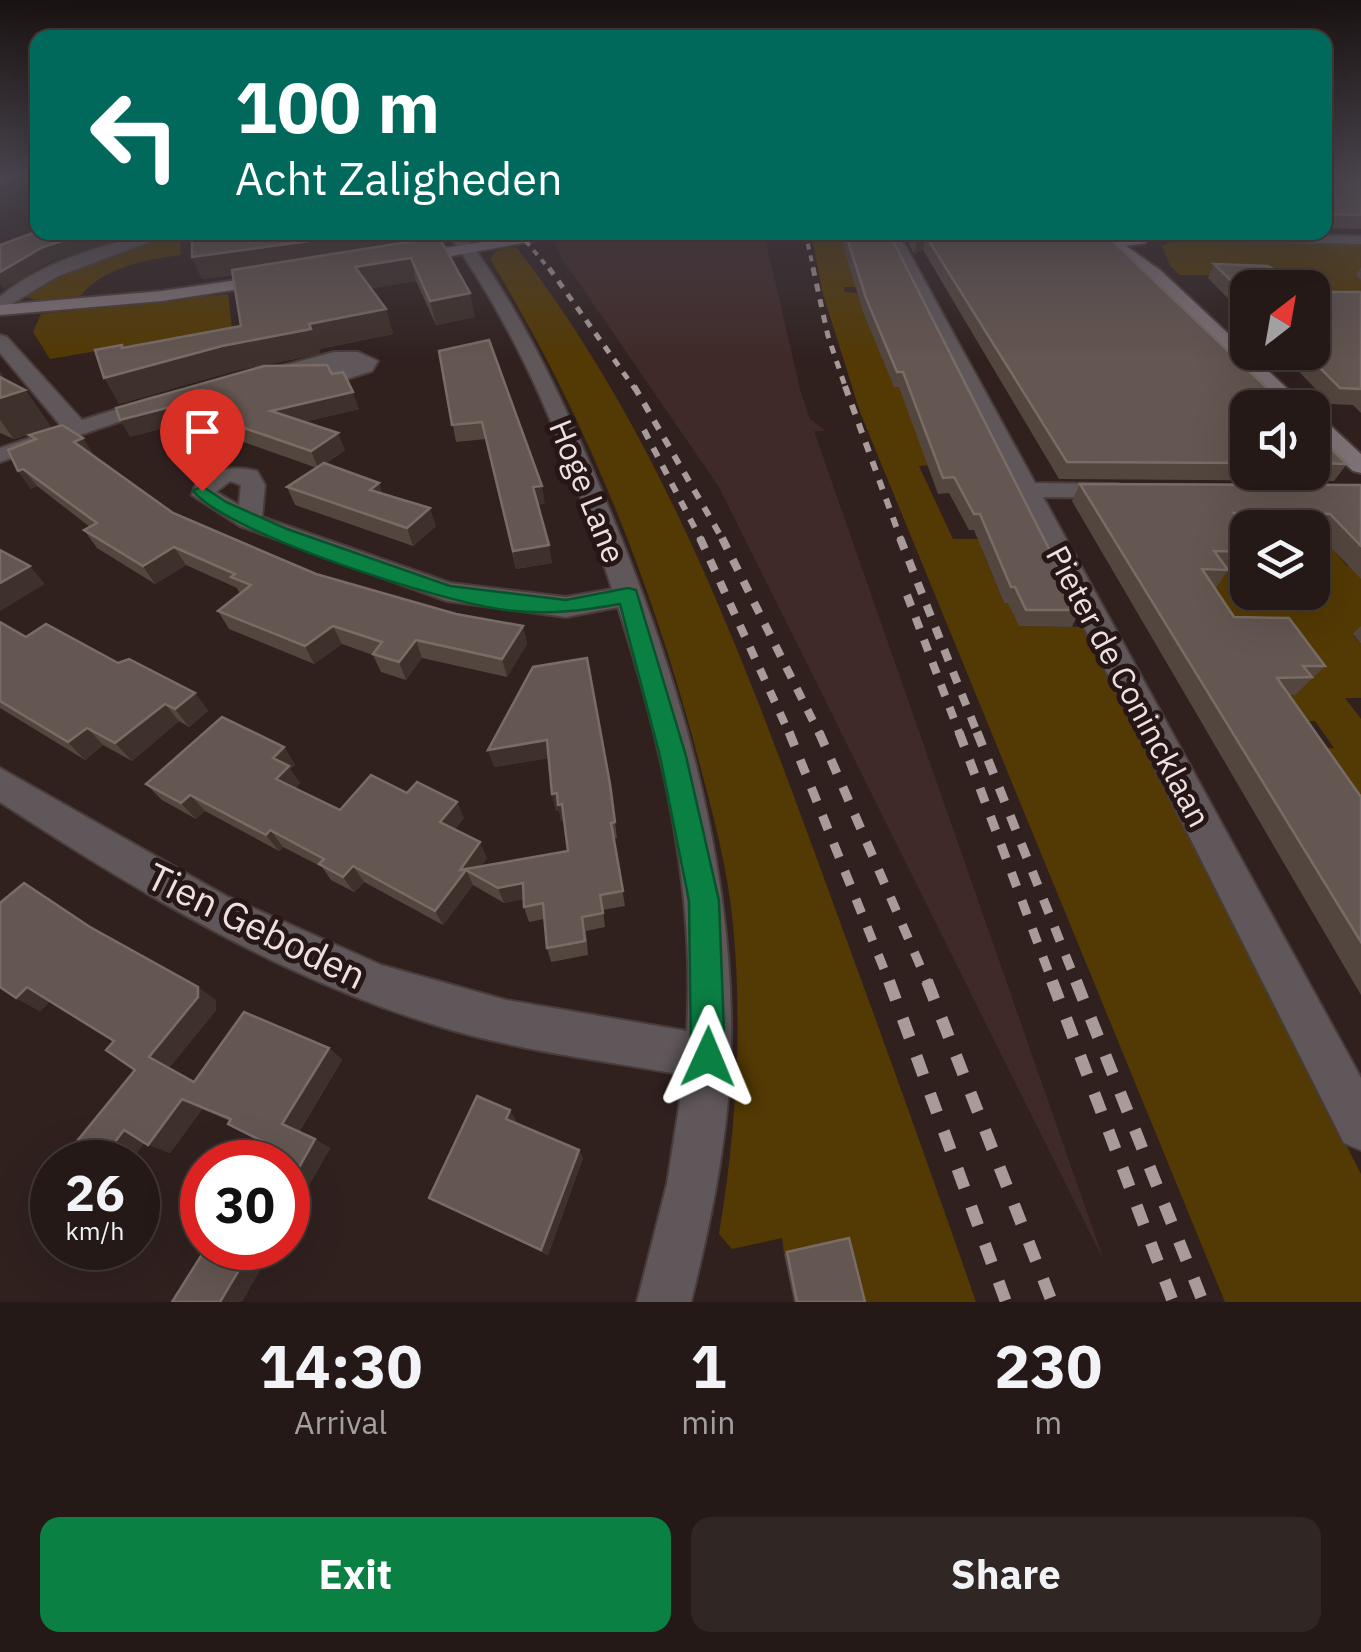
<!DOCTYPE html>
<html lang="en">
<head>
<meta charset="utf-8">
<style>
  body { margin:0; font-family:"IBM Plex Sans",sans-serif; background:#302624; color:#f1f3f6; height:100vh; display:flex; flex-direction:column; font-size:38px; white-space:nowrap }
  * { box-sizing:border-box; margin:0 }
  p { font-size:32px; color:#a3a0a1 }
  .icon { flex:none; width:55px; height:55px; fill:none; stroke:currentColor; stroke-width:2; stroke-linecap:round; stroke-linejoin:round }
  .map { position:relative; height:1302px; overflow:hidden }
  .side { display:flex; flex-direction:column; background:#241917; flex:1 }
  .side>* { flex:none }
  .top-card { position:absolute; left:30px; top:30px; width:1302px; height:210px; border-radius:20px; box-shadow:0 10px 40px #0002,0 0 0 2px #413836; background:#00695c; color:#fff; overflow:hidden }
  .needle { width:65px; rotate:31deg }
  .controls { position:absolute; left:1230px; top:270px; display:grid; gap:20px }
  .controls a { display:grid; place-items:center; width:100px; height:100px; border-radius:20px; background:#241917; box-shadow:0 10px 40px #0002,0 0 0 2px #413836; font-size:50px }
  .speed { position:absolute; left:30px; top:1140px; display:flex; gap:20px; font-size:50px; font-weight:700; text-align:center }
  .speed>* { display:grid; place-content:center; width:130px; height:130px; border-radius:50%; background:#241917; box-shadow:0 10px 40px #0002,0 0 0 2px #413836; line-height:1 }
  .speed small { font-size:25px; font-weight:400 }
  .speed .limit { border:15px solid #d22; background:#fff; color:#111 }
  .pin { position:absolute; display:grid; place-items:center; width:85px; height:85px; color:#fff; margin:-102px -42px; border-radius:50% 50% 50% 0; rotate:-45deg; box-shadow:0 0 10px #0007 }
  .pin .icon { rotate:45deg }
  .me { position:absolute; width:110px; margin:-55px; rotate:1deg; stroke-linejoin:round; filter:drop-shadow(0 0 8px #0008) }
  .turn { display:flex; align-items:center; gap:35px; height:210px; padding:0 40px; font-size:45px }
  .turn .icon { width:130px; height:130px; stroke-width:2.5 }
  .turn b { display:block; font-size:70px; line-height:85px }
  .eta { display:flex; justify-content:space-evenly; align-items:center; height:170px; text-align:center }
  .eta b { font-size:60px; font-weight:700; line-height:70px }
  .action { display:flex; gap:20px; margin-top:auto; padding:20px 40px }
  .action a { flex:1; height:115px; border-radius:20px; background:#0b8043; color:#fff; font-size:40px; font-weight:700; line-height:115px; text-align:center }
  .action a+a { background:#302624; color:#f1f3f6 }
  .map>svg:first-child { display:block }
  .built { fill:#402a28 }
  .green { fill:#533903 }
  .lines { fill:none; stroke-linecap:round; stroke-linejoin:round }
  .street-casing { stroke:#4a3c3a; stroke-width:4 }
  .secondary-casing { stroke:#4a3c3a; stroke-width:4 }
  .street { fill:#5f5759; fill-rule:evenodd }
  .secondary { fill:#7f7377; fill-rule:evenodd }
  .rail-far5 { stroke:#a89b9a; stroke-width:4; stroke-dasharray:6 6; stroke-linecap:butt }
  .rail-far4 { stroke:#a89b9a; stroke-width:5; stroke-dasharray:8 8; stroke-linecap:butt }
  .rail-far3 { stroke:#a89b9a; stroke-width:6; stroke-dasharray:10 10; stroke-linecap:butt }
  .rail-far2 { stroke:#a89b9a; stroke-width:8; stroke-dasharray:12 12; stroke-linecap:butt }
  .rail-far1 { stroke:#a89b9a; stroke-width:9; stroke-dasharray:15 15; stroke-linecap:butt }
  .rail { stroke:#a89b9a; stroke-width:12; stroke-dasharray:20 20; stroke-linecap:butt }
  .wall { fill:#53463e }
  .shaded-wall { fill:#3e302a }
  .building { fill:#645650; stroke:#796c66; stroke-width:2.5 }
  .route { fill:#0b8043; stroke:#07532c; stroke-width:2.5 }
  .labels { text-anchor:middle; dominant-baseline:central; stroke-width:10; stroke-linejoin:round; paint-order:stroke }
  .street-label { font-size:32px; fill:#ece1e0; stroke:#261716 }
  .near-street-label { font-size:38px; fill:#ece1e0; stroke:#261716 }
</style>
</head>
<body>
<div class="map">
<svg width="1361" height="1302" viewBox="0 0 1361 1302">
  <rect width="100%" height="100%" fill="#30211f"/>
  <polygon class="built" points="562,232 764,233 801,393 810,419 826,431 814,431 1104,1261 719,487 563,260 554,242"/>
  <g class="green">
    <path d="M173,233h7l1,22c-37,5 -76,12 -101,41l-41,5 -13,-4 9,-9 98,-41 31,-7z"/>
    <polygon points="811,233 829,233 833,241 842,242 856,287 844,287 845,292 857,293 873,334 914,387 902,394 935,465 919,466 953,539 1002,539 982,550 1004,603 1009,603 1019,626 1083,627 1361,1174 1361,1302 1225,1302 860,412 823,294"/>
    <polygon points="1173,241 1361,245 1361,275 1357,276 1361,280 1361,307 1313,306 1312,288 1280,287 1267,276 1180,275 1170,266 1162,246"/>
    <path d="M511,247l6,1c140,181 222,398 300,611 54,147 108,295 159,443h-115l-16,-62 -61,14 -2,-16 -50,11 -13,-15c17,-102 24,-207 14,-310 -6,-63 -24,-124 -40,-185 -46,-169 -112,-331 -203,-480l6,-8z"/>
    <polygon points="228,294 232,328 50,359 33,332 41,314"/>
    <polygon points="1141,519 1247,530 1248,592 1312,592 1313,532 1318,532 1347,566 1361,565 1361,634 1353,635 1361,644 1361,698 1345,698 1361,719 1361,797 1350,780 1316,779 1295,749 1334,748 1315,721 1284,721 1274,667"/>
  </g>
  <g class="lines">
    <defs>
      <g id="street">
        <path d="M153,232l18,2 -113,42 -58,35v-14c40,-35 103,-51 153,-65z"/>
        <path d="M447,232h15c53,69 90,146 125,225 77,175 141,367 144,561 2,96 -17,191 -40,284h-54l30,-118 17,-109c-82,-15 -166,-24 -246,-49 -159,-49 -300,-134 -438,-224v-34l226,128 155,69 125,35 181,31c9,-142 -26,-291 -69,-424l-52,10 -119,-16 -207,-75 -48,-31 5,-15c21,-11 36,-15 60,-9l8,14 -3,32 188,66 116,14 46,-8c-40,-125 -88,-250 -165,-357zM230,481l11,4 -2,20 -23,-13z"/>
        <polygon points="874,232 891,232 905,245 1035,483 1118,484 1130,491 1118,498 1043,497 1361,1078 1361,1150 1344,1143 892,247"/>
        <polygon points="1135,232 1361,236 1361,244 1141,238"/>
        <polygon points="0,335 7,337 82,420 156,397 166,403 163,407 0,462 0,448 62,427 0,353"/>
        <polygon points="334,352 358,352 378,361 372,371 347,379 274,380 264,374 267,370"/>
      </g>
      <g id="secondary">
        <polygon points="546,232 584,232 407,264 399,259 407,254"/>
        <polygon points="1079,232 1116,238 1146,232 1146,243 1126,246 1160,270 1308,408 1285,408 1148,276 1104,243"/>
        <polygon points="272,275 280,280 278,283 162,301 0,315 0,305 162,291"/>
        <polygon points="1312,415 1320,416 1361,454 1361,473 1353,471 1312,433"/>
      </g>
    </defs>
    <use href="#street" class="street-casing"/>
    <use href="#secondary" class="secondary-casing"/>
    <use href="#street" class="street"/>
    <use href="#secondary" class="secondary"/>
    <g class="rail-far5">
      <polyline points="518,232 551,271"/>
      <polyline points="805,232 814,271"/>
    </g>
    <g class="rail-far4">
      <polyline points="549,268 635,389"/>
      <polyline points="813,268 828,336 846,389"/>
    </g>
    <g class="rail-far3">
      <polyline points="634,386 723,540"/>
      <polyline points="845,386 901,540"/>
      <polyline points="644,430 701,540"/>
    </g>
    <g class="rail-far2">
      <polyline points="700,538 790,735"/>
      <polyline points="722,538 820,735"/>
      <polyline points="900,538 978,735"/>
      <polyline points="907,595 960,735"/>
    </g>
    <g class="rail-far1">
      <polyline points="789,732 890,984"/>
      <polyline points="819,732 928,984"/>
      <polyline points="959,732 1053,984"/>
      <polyline points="977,732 1077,984"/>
    </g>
    <g class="rail">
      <polyline points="889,981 1006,1302"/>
      <polyline points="927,981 1052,1302"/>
      <polyline points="1052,981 1173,1302"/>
      <polyline points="1076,981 1203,1302"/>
    </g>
  </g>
  <g class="wall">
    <polygon points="1325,177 1361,177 1361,182 1331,178 1361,183 1361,229 1325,228"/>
    <polygon points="843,232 886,232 1080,610 1072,627 1019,626 1008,603 1004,603 974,530 969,530 949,493 938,494 899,387 894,387 863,312 842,242"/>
    <polygon points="911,232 1083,232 1248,408 1248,472 1312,472 1312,431 1347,464 1334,481 1059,479 923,250 914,254 909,244"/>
    <polygon points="432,238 475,317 436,325 416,281 371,288 386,309 393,334 319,349 320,354 234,371 119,404 122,345 123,348 241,326 232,275 202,279 192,257"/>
    <polygon points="1214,264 1248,288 1248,319 1208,278"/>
    <polygon points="1361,267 1361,280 1356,275"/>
    <polygon points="1361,292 1361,413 1353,405 1330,404 1280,352 1312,352"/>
    <polygon points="439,351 545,503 538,505 552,563 516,569 486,439 456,442"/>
    <polygon points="0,372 5,380 25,390 51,427 14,439 0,433"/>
    <polygon points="332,374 359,409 304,422 345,450 325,464 383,494 436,526 413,546 295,505 287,487 317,468 226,436 196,445 192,437 186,439 178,424 130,437"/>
    <polygon points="29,435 94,455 173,513 316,574 456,614 523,626 527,644 507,677 422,658 406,680 381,672 373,655 342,644 314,664 229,629 218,611 240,594 237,588 186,565 155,584 97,548 84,530 90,527 37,486 31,489 18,471 32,441"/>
    <polygon points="1080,484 1361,485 1361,579 1316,532 1312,532 1312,528 1248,528 1248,532 1240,543 1247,552 1234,569 1228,569 1228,570 1216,588 1214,588 1234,617 1325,666 1295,695 1289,695 1361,797 1361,995 1072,501"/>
    <polygon points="0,622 26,637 118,663 195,693 208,711 189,727 179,721 132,761 103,745 85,760 0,708"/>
    <polygon points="1361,626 1361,644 1353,634"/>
    <polygon points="533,667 610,784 617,838 614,839 625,906 603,910 605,927 586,931 588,955 551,962 547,948 544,919 529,922 524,907 524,899 504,903 473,885 443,925 364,882 354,892 331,880 322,867 283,847 279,851 205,811 196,819 162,800 146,784 284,747 295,765 290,769 300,783 295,788 340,810 407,793 464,818 455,829 487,858 481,866 568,851 564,821 561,821 559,810 556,811 552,794 549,758 494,767"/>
    <polygon points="16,998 216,1000 216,1010 169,1068 194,1082 329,1048 342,1060 299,1132 330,1148 288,1222 288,1162 270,1145 230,1121 202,1109 170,1153 145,1142 129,1162 105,1155 135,1070 114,1041 50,1001 40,1011"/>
    <polygon points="516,1120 515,1123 583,1158 548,1255 429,1198"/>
    <polygon points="787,1252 865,1302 794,1302 784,1254"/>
  </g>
  <g class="shaded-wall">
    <polygon points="18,177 37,177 38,186 0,197 0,183"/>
    <polygon points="90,232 139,232 51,261 4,289 0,283 0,272 43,247"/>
    <polygon points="375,232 430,232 433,246 202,279 192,257"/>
    <polygon points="926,236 923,250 914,254 917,241"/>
    <polygon points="411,258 416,281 362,290 355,267"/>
    <polygon points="470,293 475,317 436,325 430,301"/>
    <polygon points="386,309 393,334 319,349 320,354 234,371 119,404 104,378 122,348 122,345 135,370 309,324"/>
    <polygon points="0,372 15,393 25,390 51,427 14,439 0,420"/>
    <polygon points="353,392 359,409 278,428 271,411"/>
    <polygon points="170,407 183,420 218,419 226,436 196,445 192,437 186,439 178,424 130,437 120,420"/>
    <polygon points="338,433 345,450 318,468 311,451"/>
    <polygon points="83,438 94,455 86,459 74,442"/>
    <polygon points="23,469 37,486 31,489 18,471"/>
    <polygon points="379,483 385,501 370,490"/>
    <polygon points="542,486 545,503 536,505 533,487"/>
    <polygon points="430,508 436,526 413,546 407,528"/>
    <polygon points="549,545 552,563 516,569 513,551"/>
    <polygon points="174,547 186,565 155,584 143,566"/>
    <polygon points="30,566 45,584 0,611 0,583"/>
    <polygon points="333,626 342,644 314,664 305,646"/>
    <polygon points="523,626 527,644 507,677 502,659"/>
    <polygon points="416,640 422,658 406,680 399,662"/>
    <polygon points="195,693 208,711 189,727 175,709"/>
    <polygon points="165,704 179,721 132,761 115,743"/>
    <polygon points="87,728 103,745 85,760 68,742"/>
    <polygon points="547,740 551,758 494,767 488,750"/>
    <polygon points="284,747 295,765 290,769 300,783 288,796 276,779 273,758"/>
    <polygon points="557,793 562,804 566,820 561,821 559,810 556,811 552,794"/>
    <polygon points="190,795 205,811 196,819 181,803"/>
    <polygon points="457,802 464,818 448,838 440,822"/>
    <polygon points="270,830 283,847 279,851 266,835"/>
    <polygon points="480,842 487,858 475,875 466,870 473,885 443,925 435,911 460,870"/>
    <polygon points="353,866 364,882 354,892 343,877"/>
    <polygon points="523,883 528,898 504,903 498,888"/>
    <polygon points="27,987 51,1000 40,1011 16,998"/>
    <polygon points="198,987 216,1000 216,1010 169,1068 149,1057"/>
    <polygon points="329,1048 342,1060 298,1133 282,1124"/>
    <polygon points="182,1099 202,1109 170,1153 148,1145"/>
    <polygon points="510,1110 516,1120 513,1128 506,1119"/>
    <polygon points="124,1130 147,1139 129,1162 105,1155"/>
    <polygon points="315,1139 330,1148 288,1222 288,1187"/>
    <polygon points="579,1150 583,1158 548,1255 541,1250"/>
    <polygon points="252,1248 273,1248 242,1302 220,1302"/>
  </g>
  <g class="building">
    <polygon points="0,177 20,177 0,183"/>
    <polygon points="1325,177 1361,183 1361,215 1325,214"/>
    <polygon points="38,231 38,232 90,232 43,247 0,272 0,245"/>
    <polygon points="192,232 375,232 192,257"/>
    <polygon points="845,232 886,232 891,237 1080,610 1026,610 1015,587 1011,587 980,514 974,514 954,477 943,478 903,372 897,372 866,298"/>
    <polygon points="913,232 1083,232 1085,234 1106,235 1288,408 1248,408 1248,463 1067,462 926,236 917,241"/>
    <polygon points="439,237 470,293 430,301 411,258 355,267 386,309 309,324 311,329 222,346 104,378 95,350 122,345 122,348 241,326 232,270"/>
    <polygon points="1214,264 1268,266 1304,288 1248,288 1248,297"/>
    <polygon points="1312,292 1361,292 1361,389 1340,388 1304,352 1312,352"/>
    <polygon points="489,340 542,486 533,487 549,545 513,551 482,422 452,425 439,351"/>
    <polygon points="327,365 332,374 343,372 353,392 271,411 338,433 311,451 218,419 187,428 183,420 177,422 170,407 120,420 116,408 264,366"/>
    <polygon points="0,377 25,390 0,398"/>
    <polygon points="62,425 83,438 74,442 173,513 316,574 456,614 523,626 502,659 416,640 399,662 373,654 382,642 333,626 305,646 218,611 251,585 231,577 235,574 174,547 143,566 84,530 97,523 23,469 18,471 8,450 36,439 29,435"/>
    <polygon points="1312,431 1347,464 1312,463"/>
    <polygon points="324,463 379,483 370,490 430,508 407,528 287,487"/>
    <polygon points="1080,484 1361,485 1361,546 1330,514 1234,513 1248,532 1232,532 1247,552 1214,551 1228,570 1202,569 1234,617 1289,618 1325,666 1303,666 1312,677 1277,678 1361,797 1361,942"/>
    <polygon points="0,550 30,566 0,583"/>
    <polygon points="0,622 26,637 46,624 118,663 129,659 195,693 175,709 165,704 115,743 87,728 68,742 0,701"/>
    <polygon points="587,658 610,784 615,822 611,823 623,891 600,895 603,913 582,917 585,941 547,948 543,903 524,907 523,883 498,888 466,870 435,911 353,866 343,877 319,864 324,859 270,830 266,835 190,795 181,803 146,784 222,717 284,747 273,758 289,766 276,779 340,810 371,775 407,793 417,782 457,802 440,822 480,842 460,870 568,851 562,804 558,805 557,793 552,794 547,740 488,750 533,667"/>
    <polygon points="24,883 90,927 198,987 198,997 149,1057 194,1082 244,1012 329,1048 282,1124 315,1139 288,1187 288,1162 259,1162 270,1145 228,1124 231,1119 182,1099 148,1145 124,1130 105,1155 78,1140 135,1070 106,1050 114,1041 27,987 16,998 0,987 0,903"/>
    <polygon points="477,1096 510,1110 506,1119 579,1150 541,1250 429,1198"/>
    <polygon points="849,1238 865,1302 797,1302 787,1252"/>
    <polygon points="206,1248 252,1248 220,1302 172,1302"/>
  </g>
  <linearGradient id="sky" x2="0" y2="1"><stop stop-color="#1a1211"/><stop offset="0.49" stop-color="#48434d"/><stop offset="1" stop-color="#48434d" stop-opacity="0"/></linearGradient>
  <rect width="1361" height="359" fill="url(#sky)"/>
  <path class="route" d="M202,486l24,16 61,27 163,57 116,14 62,-12 8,2 50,166 33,145 6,156 -5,12 -12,5 -12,-5 -5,-12 -2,-156 -29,-145 -40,-152c-39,7 -73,11 -114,6 -61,-7 -276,-75 -313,-119z"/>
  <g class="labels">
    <g class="street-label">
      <text transform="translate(588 491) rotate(68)">Hoge Lane</text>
      <text transform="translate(1129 686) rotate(62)">Pieter de Conincklaan</text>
    </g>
    <g class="near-street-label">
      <text transform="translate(257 925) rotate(26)">Tien Geboden</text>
    </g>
  </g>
</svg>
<div class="controls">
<a><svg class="needle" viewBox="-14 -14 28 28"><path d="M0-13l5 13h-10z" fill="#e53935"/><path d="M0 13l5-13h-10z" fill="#a3a0a1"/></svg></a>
<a><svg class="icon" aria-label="sound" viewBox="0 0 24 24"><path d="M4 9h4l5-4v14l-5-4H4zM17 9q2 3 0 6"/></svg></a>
<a><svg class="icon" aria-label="layers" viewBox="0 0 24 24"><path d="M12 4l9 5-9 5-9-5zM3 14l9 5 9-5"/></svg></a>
</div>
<div class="speed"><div>26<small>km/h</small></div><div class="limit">30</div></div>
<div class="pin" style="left:202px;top:491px;background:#d93025"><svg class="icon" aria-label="arrive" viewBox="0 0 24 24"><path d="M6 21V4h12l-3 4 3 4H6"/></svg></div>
<svg class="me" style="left:708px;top:1057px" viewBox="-20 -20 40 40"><path d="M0-17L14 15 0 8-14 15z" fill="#0b8043" stroke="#fff" stroke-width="4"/></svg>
<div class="top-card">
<div class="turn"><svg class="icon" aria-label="left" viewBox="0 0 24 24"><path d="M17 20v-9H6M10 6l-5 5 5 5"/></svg><div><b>100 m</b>Acht Zaligheden</div></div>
</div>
</div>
<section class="side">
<div class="eta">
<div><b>14:30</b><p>Arrival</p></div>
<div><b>1</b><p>min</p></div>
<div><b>230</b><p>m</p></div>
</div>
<div class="action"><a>Exit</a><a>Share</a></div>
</section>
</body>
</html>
